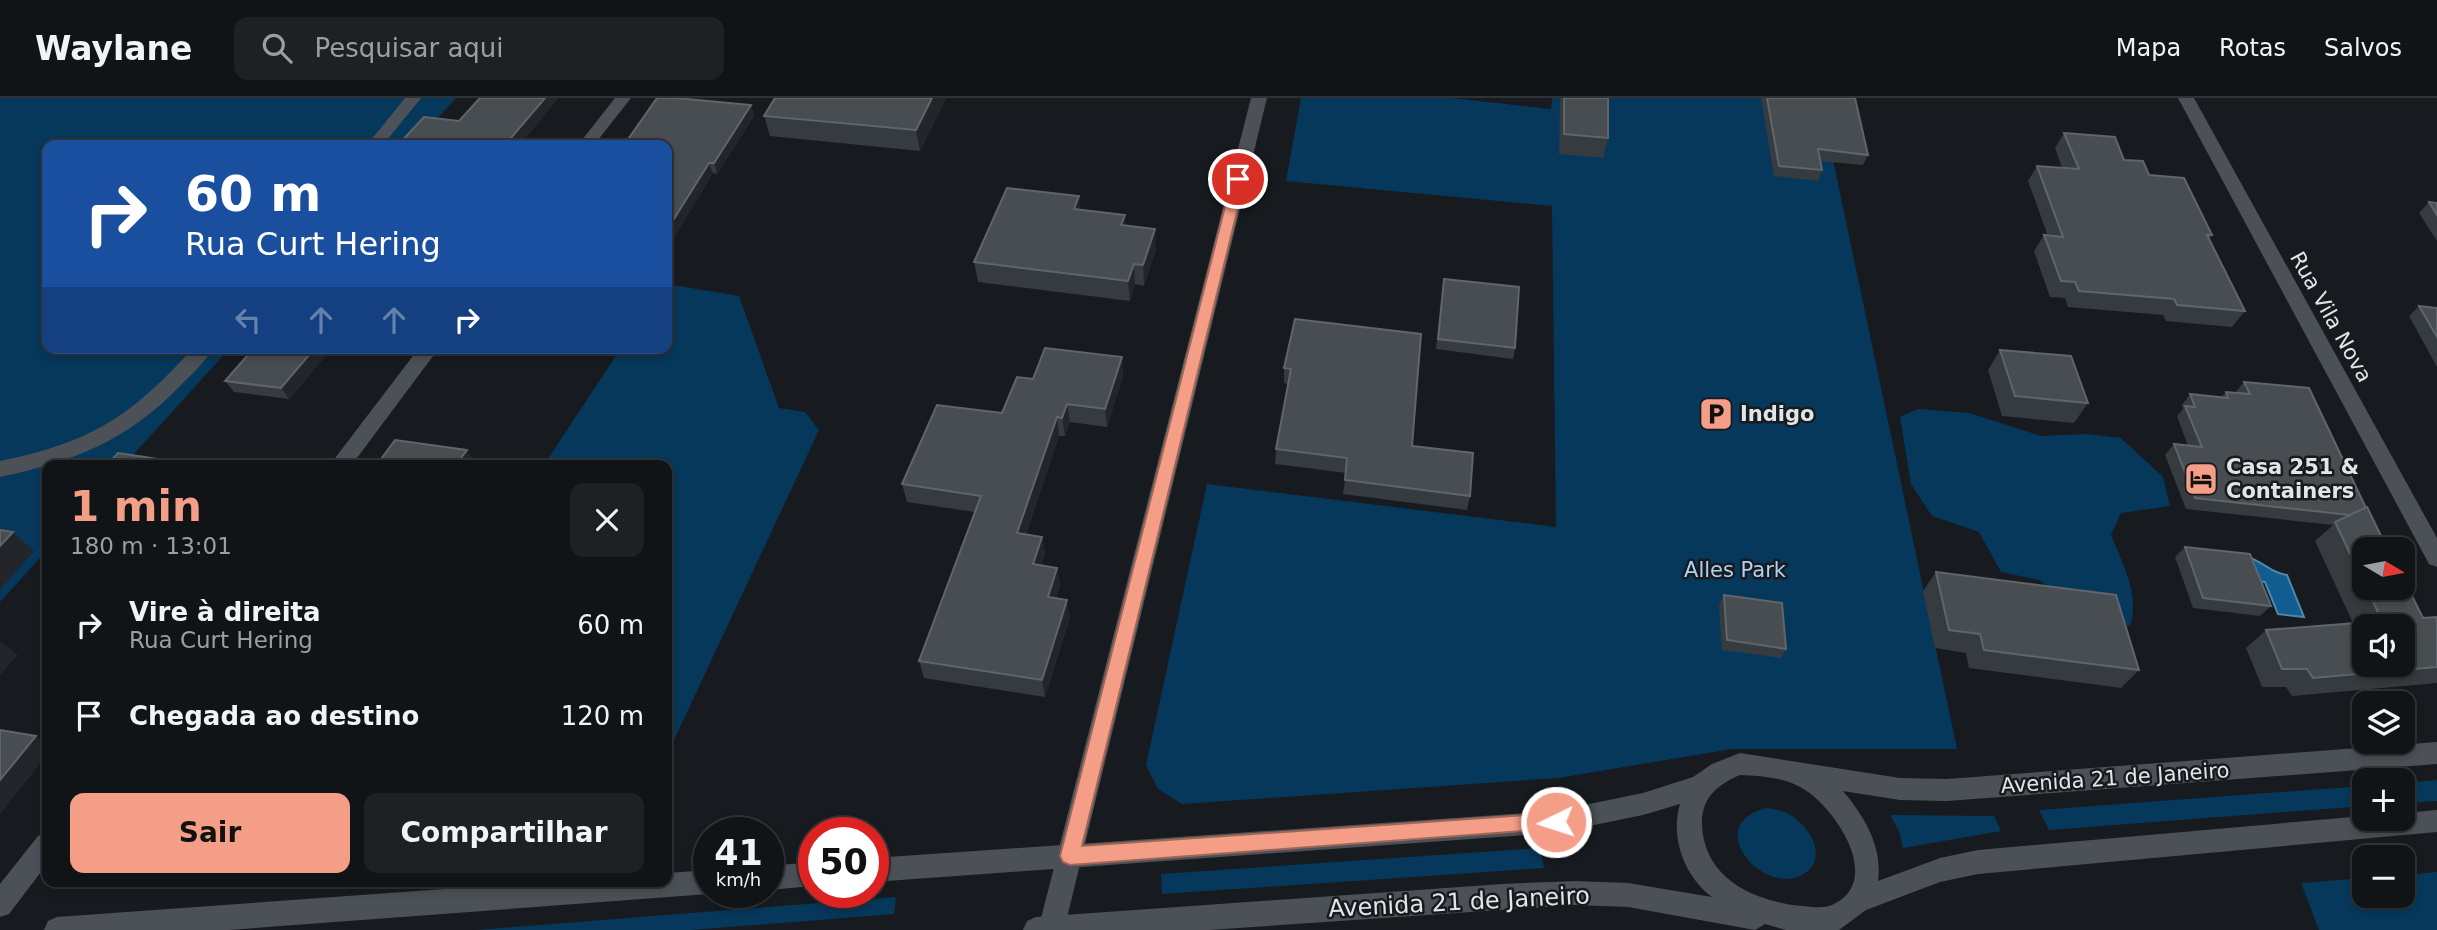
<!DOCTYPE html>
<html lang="pt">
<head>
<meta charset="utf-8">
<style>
  body { margin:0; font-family:"DejaVu Sans",sans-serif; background:#1e2124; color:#f1f3f6; height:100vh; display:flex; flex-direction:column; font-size:26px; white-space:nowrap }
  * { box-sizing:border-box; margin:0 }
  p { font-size:23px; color:#9c9ea1 }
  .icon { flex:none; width:38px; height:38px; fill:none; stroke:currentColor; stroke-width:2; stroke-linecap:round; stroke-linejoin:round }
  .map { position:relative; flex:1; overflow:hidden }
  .sheet { position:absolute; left:42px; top:362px; width:630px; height:427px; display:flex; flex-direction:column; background:#111417; border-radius:14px; box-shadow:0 4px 10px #0003,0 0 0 2px #303336 }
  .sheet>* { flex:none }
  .hud { position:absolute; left:42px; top:42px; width:630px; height:214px; border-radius:14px; box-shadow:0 4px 10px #0003,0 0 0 2px #303336; background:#1a4fa0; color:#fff; overflow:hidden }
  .needle { width:46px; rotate:100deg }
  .buttons { position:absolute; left:2352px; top:439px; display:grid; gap:14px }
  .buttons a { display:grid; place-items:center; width:63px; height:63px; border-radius:14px; background:#111417; box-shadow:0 4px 10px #0003,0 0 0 2px #303336; font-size:35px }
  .speed { position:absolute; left:693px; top:719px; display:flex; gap:14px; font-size:35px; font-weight:700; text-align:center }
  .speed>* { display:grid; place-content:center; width:91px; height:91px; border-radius:50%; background:#111417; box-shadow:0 4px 10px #0003,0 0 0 2px #303336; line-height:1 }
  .speed small { font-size:18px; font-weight:400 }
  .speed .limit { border:10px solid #d22; background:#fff; color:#111 }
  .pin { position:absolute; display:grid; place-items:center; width:60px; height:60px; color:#fff; margin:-30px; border:4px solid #fff; border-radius:50%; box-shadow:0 2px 7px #0007 }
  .me { position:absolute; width:77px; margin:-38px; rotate:266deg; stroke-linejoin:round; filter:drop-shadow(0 0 5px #0008) }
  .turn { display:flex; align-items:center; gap:24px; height:147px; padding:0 28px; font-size:32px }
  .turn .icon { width:91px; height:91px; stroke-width:2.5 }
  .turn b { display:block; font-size:49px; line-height:60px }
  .lanes { display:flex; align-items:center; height:66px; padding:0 28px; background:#0003; justify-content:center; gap:35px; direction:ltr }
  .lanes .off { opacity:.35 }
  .round { display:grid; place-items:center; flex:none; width:74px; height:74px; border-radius:14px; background:#1e2124 }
  .overview { display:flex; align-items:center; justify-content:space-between; height:119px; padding:0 28px }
  h1 { font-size:42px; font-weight:800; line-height:52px; color:#f49e87 }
  .cta { display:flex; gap:14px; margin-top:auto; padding:14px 28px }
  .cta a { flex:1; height:80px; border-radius:14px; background:#f49e87; color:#111; font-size:28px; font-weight:800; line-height:80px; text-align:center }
  .cta a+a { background:#1e2124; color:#f1f3f6 }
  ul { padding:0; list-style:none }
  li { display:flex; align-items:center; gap:21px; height:91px; padding:0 28px }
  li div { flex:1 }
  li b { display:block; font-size:26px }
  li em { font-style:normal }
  header { display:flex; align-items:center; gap:42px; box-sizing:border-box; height:98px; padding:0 35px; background:#111417; border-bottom:2px solid #303336 }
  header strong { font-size:33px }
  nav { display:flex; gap:38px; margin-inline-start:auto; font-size:24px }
  .search { width:490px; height:63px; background:#1e2124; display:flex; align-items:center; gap:18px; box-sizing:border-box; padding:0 24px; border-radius:14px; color:#9c9ea1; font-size:26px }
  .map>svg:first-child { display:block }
  .green { fill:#06385b }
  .water { fill:#105d92; stroke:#4f86ac; stroke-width:2 }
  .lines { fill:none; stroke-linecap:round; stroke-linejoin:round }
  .lane { fill:#4b5156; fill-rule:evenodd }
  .street { fill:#4b5156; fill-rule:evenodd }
  .secondary { fill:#4b5156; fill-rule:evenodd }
  .wall { fill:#363b40 }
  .shaded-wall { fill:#22262b }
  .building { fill:#484d52; stroke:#606569; stroke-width:2; fill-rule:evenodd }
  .route { fill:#f49e87; stroke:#9f6758; stroke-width:2 }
  .labels { text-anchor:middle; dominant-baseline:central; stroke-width:5; stroke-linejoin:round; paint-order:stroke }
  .street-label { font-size:21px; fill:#e2e5e8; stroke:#171b1f }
  .poi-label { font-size:21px; font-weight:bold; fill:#e2e5e8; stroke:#171b1f; text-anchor:start }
  .park-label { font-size:21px; fill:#afd1f0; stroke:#171b1f }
  .near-street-label { font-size:24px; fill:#e2e5e8; stroke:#171b1f }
</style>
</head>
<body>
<header>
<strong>Waylane</strong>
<div class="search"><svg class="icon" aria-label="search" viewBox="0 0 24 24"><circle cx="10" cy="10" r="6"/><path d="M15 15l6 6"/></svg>Pesquisar aqui</div>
<nav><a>Mapa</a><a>Rotas</a><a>Salvos</a></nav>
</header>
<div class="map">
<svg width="2437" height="832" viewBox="0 0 2437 832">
  <rect width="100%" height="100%" fill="#171b1f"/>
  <g class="green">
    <polygon points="0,0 456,0 413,47 47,47 47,250 230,250 124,367 47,368 47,452 0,504"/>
    <polygon points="1301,0 1452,0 1551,11 1552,0 1820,0 1957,651 1732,651 1558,680 1182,706 1158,691 1146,667 1207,386 1556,429 1552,108 1286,83"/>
    <polygon points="667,186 739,198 779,310 805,314 819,332 667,657 667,368 544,367 621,250 667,250"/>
    <path d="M1918,311l51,4 72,23 46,-2 34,4 42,39 7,29 -49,7 -10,22c12,30 29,59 19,91l-46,-16 -45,-30 -38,-8 -22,-40 -47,-16 -21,-32 -11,-67z"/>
    <polygon points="2437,682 2437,703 2403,705 2403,685"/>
    <polygon points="2364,688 2364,708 2049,732 2039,712"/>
    <path d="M1766,710c6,1 15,2 21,5 20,10 43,42 18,60 -38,27 -106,-47 -39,-65z"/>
    <polygon points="1890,717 1994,718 2001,733 1903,750 1899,733"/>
    <polygon points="1540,750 1544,770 1162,796 1161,776"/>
    <polygon points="2437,774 2437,832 2319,832 2301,785 2364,780 2364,798 2403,798 2403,777"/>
    <polygon points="896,799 894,816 691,832 476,832"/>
  </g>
  <path class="water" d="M2250,460c15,5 21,15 37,17l17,42 -26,-3 -13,-32 -12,-1z"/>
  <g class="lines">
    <g class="lane">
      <polygon points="405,0 421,0 383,47 367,47"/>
      <path d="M193,250h20c-8,14 -21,26 -32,37 -54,56 -106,76 -181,92v-16c90,-18 132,-45 193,-113z"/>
    </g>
    <g class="street">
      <polygon points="615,0 631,0 594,47 578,47"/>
      <polygon points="1251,0 1267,0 1064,832 1038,832"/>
      <polygon points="2178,0 2194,0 2437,440 2437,469 2429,466"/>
      <polygon points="419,250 439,250 351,368 329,368"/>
      <polygon points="47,734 47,766 9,816 0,819 0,786 38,738"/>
    </g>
    <g class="secondary">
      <path d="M2437,644v22l-490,37 -47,-1 -57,-9c21,25 40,56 35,90l62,-23 38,-8 386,-34v3h39v-6l34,-3v22l-459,42 -38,8 -74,28 -27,20h-53l-21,-6 -10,6 -127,-23 -53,-2 -366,25h-186l4,-9 9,-4 466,-33 73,-3 53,2 84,14c-28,-21 -42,-60 -32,-93l-37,11 -88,18 -682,49v-24l682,-47 88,-18 50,-16 19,-13 28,-11 160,25 47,1zM1740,677c21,1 43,2 62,13 32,18 82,91 32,116 -8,5 -22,3 -31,2 -48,-4 -99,-27 -101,-81 -1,-27 15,-40 38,-50z"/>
      <polygon points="814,764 814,788 768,792 768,768"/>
      <polygon points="709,772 709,794 713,794 709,796 228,832 44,832 48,823 57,819 542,784 667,784 667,775"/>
    </g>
  </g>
  <g class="wall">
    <polygon points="775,0 946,0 920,53 770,38 764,18"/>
    <polygon points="1560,0 1608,0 1608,40 1603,60 1559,56"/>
    <polygon points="1761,0 1855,0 1868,57 1863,67 1820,63 1822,72 1818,83 1774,78"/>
    <polygon points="751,7 754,18 717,76 713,75 670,146 667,145 667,47"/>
    <polygon points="2064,35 2124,62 2149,77 2212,137 2209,141 2245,213 2232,229 2166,223 2163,217 2068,209 2065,200 2050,199 2034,153 2044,137 2048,138 2028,83 2037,68 2062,70 2055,50"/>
    <polygon points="2429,104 2437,105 2437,143 2419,115"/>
    <polygon points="1081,112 1126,128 1156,151 1144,188 1135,186 1130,203 978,184 974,164"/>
    <polygon points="1444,181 1515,250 1513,261 1436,251"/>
    <polygon points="2419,208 2437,210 2437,269 2409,218"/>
    <polygon points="1295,221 1412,348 1470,398 1467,412 1343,396 1346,375 1275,366 1276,351 1288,286 1284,285 1284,270"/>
    <polygon points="254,250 332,250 289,301 234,294 225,283"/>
    <polygon points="2000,252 2088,305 2074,325 2002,318 1988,272"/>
    <polygon points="1122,259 1123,278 1107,329 1070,324 1065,338 1059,338 1026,436 1042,439 1045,456 1041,468 1057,470 1060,487 1056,501 1070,519 1045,599 924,580 919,563 975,414 907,404 902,386 1002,315 1033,281"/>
    <polygon points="2244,284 2309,290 2364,452 2364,490 2403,490 2423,520 2437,519 2437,585 2292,598 2286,589 2262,589 2246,550 2266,532 2353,525 2315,443 2333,427 2186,411 2165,357 2174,346 2188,348 2177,318 2183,311 2182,307 2190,296 2221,299 2226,294 2235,295"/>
    <polygon points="2185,449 2271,508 2260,518 2193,510 2175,459"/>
    <polygon points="1936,474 2139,572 2121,590 1969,570 1966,555 1935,550 1923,493"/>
    <polygon points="1724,497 1786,551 1781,560 1722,552 1719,507"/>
  </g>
  <g class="shaded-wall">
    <polygon points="545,0 559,0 520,47 505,47"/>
    <polygon points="932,0 946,0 920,53 916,32"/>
    <polygon points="751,7 754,18 717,76 714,65"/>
    <polygon points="709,65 713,75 670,146 667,138 667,132"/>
    <polygon points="1079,98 1081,118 1074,111"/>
    <polygon points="1125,117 1126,138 1121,127"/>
    <polygon points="1155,131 1156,151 1144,188 1143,167"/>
    <polygon points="1134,166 1135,186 1130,203 1128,183"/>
    <polygon points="315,250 332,250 289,301 281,290"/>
    <polygon points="1122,259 1123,278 1107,329 1105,311"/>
    <polygon points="1067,306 1070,324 1065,338 1062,320"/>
    <polygon points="1057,319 1059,338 1020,453 1017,435"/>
    <polygon points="467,352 474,363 470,368 455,368"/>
    <polygon points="13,434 34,453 0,492 0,448"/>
    <polygon points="1042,439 1045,456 1036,484 1033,466"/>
    <polygon points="1057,470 1060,487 1051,517 1048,499"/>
    <polygon points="1067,502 1070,519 1045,599 1042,582"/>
    <polygon points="1,544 18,557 0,577 0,545"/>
    <polygon points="36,638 47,647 47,657 0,716 0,682"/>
  </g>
  <g class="building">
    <polygon points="480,0 545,0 505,47 398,47 424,19 459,23"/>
    <polygon points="657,0 676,0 751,7 714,65 709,65 667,132 667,47 624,47"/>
    <polygon points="775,0 932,0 916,32 764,18"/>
    <polygon points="1564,0 1608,0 1608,40 1564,36"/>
    <polygon points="1767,0 1855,0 1868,57 1818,51 1822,72 1779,68"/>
    <polygon points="2064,35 2115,39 2124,62 2143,63 2149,77 2184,80 2212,137 2207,137 2245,213 2177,207 2174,201 2079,193 2075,184 2061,183 2044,137 2063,139 2037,68 2079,71"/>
    <polygon points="1007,90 1079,98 1074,111 1125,117 1121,127 1155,131 1143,167 1134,166 1128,183 974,164"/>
    <polygon points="2429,104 2437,105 2437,117"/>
    <polygon points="1444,181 1519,189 1515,250 1438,241"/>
    <polygon points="2419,208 2437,210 2437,239"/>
    <polygon points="1295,221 1421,236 1412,348 1473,355 1470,398 1345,382 1347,360 1276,351 1291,271 1284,270"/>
    <polygon points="254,250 315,250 281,290 225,283"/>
    <polygon points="1045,250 1122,259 1105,311 1067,306 1062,320 1057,319 1017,435 1042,439 1033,466 1057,470 1048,499 1067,502 1042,582 919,563 981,398 902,386 937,307 1002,315 1017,279 1033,281"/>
    <polygon points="2000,252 2071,258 2088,305 2015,298"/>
    <polygon points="2244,284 2309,290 2366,410 2350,417 2195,400 2174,346 2202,349 2185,308 2195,309 2190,296 2228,300 2226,294 2250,296"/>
    <polygon points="395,342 467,352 455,368 376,368"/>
    <polygon points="118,355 204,368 106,368"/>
    <polygon points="2367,409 2388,452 2364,452 2364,485 2335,424"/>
    <polygon points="0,432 13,434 0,448"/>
    <polygon points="2185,449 2250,456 2271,508 2203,500"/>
    <polygon points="1936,474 2116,497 2139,572 1984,552 1980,536 1949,532"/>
    <path d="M2403,480l20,40 14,-1v50l-124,11 -6,-9h-25l-16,-39 116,-9 -15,-33h36zM2364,528h39v39h-39z"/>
    <polygon points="1724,497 1782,505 1786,551 1727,542"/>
    <polygon points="0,632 36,638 0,682"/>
  </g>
  <polygon class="route" points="1238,77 1245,81 1082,748 1556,715 1562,717 1565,724 1562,730 1070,767 1063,764 1060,758 1232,81"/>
  <defs>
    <symbol id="parking-square" viewBox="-11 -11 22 22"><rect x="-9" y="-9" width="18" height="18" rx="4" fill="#f49e87" stroke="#171b1f"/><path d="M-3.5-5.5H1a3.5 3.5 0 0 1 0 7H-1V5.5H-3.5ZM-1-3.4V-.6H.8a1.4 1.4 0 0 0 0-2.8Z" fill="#111"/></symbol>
    <symbol id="hotel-square" viewBox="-11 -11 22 22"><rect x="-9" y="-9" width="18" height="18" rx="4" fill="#f49e87" stroke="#171b1f"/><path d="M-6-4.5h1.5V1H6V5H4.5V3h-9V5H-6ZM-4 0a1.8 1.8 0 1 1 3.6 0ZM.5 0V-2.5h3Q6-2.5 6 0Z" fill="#111"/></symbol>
  </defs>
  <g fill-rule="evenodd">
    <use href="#parking-square" x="1697" y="297" width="38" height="38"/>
    <use href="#hotel-square" x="2182" y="362" width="38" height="38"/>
  </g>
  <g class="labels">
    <g class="street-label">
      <text transform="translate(2331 219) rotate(61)">Rua Vila Nova</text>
      <text transform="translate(2115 680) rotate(-4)">Avenida 21 de Janeiro</text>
    </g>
    <g class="poi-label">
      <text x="1740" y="316">Indigo</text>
      <text x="2226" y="369">Casa 251 &amp;<tspan x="2226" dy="24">Containers</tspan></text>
    </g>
    <g class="park-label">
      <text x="1735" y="472">Alles Park</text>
    </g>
    <g class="near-street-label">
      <text transform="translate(1459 804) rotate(-3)">Avenida 21 de Janeiro</text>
    </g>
  </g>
</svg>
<div class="buttons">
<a><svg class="needle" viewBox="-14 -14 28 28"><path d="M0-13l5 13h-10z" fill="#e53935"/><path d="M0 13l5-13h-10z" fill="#9c9ea1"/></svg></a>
<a><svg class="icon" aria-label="sound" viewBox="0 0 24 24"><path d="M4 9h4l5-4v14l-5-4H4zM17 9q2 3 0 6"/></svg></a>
<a><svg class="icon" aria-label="layers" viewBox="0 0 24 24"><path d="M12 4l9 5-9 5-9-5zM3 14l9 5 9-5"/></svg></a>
<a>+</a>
<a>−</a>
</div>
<div class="speed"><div>41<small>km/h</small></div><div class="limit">50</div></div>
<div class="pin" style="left:1238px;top:81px;background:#d93025"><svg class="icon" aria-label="arrive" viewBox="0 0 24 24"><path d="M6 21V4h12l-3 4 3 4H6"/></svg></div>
<svg class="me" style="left:1556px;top:724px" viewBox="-20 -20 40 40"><circle r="17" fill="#f49e87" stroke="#fff" stroke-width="3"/><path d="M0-11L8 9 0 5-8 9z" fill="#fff"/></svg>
<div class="hud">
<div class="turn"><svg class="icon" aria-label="right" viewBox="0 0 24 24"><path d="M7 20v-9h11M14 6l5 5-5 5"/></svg><div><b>60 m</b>Rua Curt Hering</div></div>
<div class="lanes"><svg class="icon off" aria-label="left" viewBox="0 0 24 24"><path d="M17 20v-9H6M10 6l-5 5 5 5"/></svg><svg class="icon off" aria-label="ahead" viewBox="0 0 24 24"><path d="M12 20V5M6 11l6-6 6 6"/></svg><svg class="icon off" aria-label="ahead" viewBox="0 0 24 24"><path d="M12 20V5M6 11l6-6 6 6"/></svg><svg class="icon" aria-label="right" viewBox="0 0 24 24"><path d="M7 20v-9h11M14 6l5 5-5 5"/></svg></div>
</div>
<section class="sheet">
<div class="overview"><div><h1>1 min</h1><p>180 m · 13:01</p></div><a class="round"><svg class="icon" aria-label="close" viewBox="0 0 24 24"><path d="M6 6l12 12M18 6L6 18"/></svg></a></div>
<ul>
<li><svg class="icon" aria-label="right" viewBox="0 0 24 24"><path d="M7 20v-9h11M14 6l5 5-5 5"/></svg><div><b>Vire à direita</b><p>Rua Curt Hering</p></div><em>60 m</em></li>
<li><svg class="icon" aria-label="arrive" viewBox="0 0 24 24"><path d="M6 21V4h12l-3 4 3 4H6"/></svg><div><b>Chegada ao destino</b></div><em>120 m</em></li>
</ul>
<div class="cta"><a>Sair</a><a>Compartilhar</a></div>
</section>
</div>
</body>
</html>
